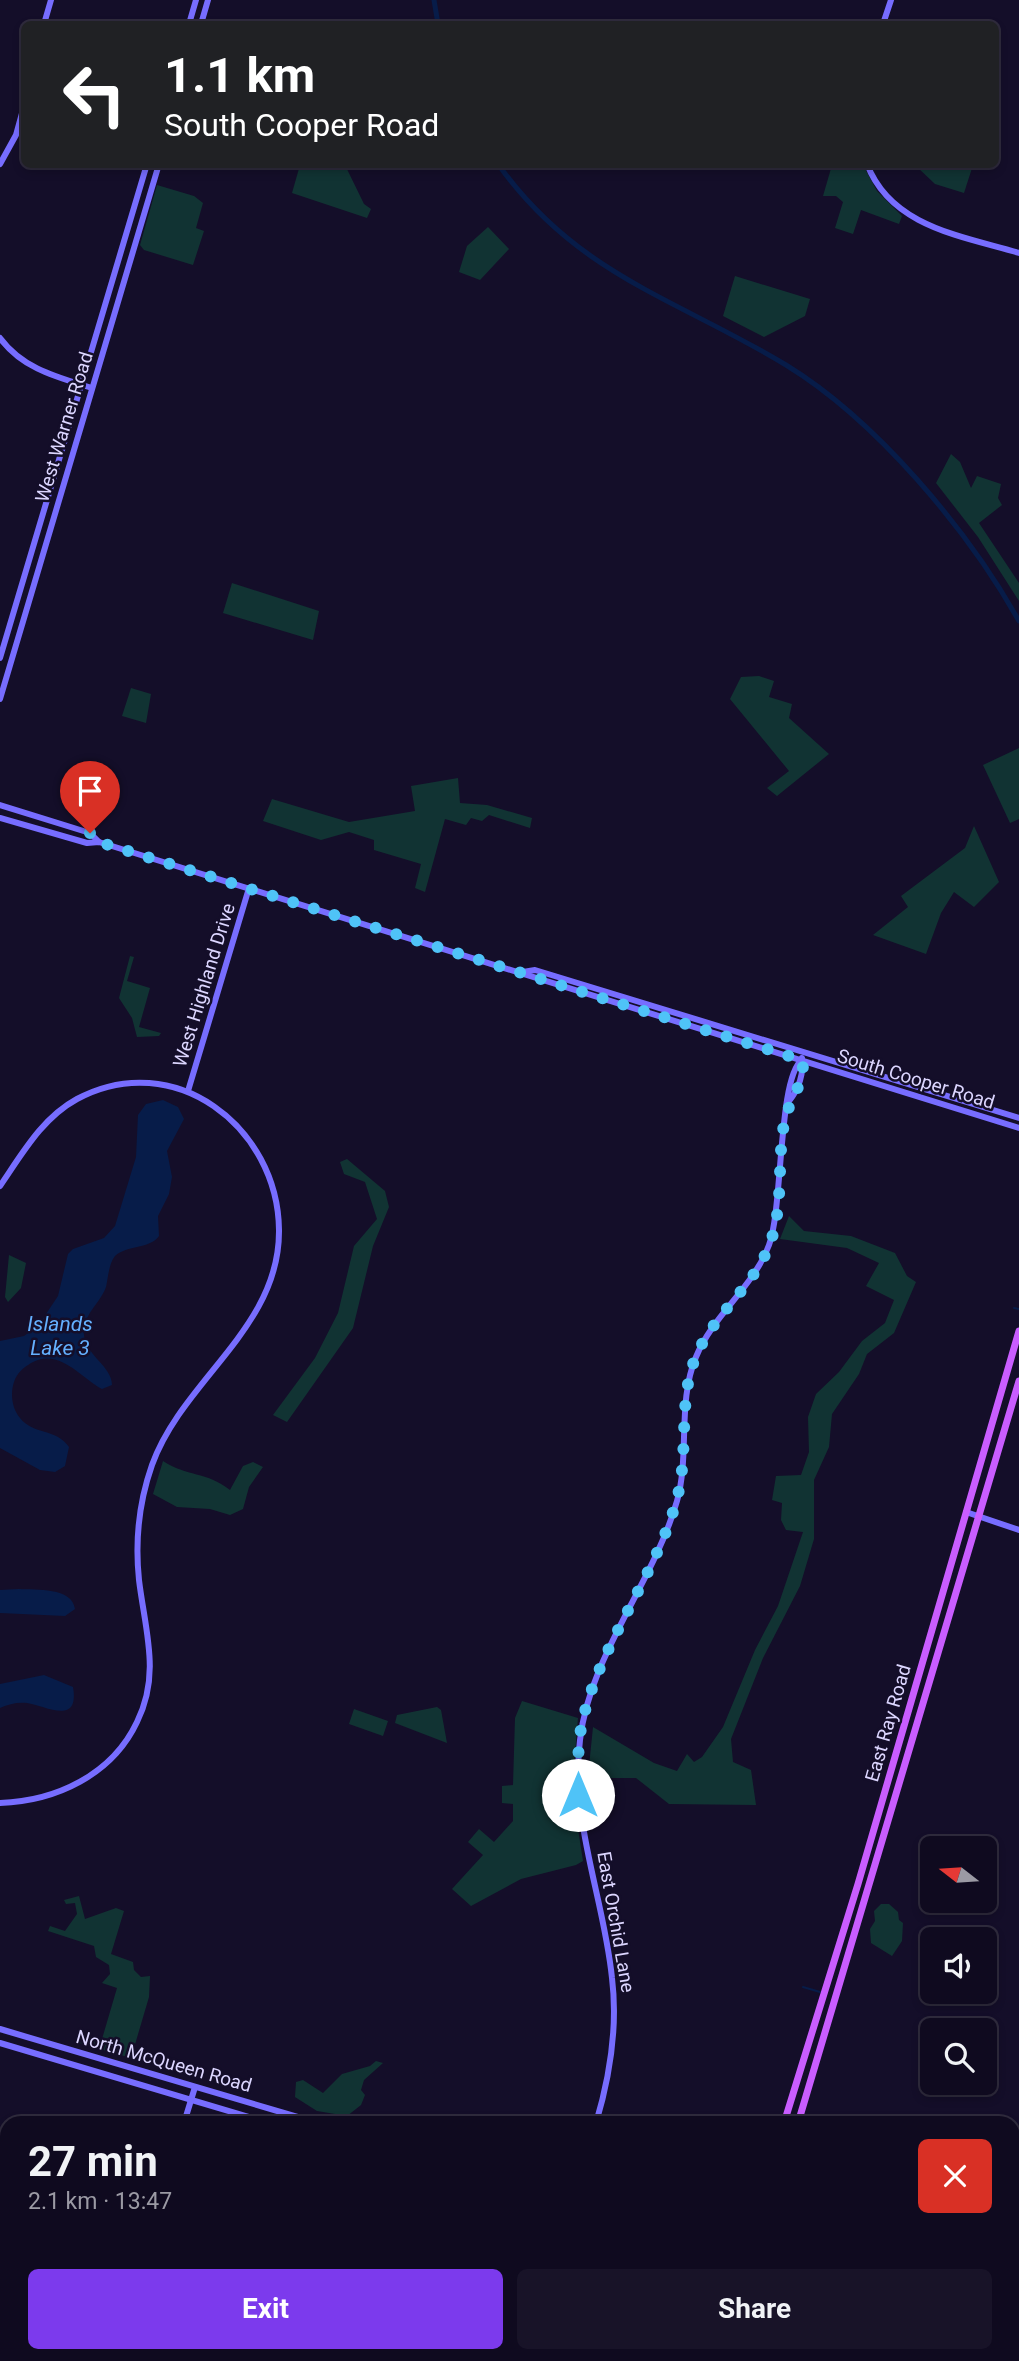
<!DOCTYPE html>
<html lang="en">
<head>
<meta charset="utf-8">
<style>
  body { margin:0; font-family:Roboto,sans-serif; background:#181328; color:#f1f3f6; height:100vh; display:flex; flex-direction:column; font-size:26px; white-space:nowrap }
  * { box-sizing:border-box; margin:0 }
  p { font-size:23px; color:#9b9aa4 }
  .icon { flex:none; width:38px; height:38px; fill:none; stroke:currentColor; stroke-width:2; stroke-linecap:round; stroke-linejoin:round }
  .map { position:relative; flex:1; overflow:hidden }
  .drawer { position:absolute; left:0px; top:2116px; width:1020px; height:247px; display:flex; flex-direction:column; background:#0f0a1f; border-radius:21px 21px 0 0; box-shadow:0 4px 10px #0003,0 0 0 2px #2f2b3d }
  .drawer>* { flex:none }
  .hud { position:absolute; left:21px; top:21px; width:978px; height:147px; border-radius:10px; box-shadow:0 4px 10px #0003,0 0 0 2px #2f2b3d; background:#202124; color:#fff; overflow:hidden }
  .needle { width:46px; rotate:287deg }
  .tools { position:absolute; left:920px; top:1836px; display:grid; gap:14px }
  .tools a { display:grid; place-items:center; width:77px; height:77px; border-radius:10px; background:#0f0a1f; box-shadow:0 4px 10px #0003,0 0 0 2px #2f2b3d; font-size:35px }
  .pin { position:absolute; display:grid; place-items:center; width:60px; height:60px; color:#fff; margin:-72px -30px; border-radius:50% 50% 50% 0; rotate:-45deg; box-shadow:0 0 7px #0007 }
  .pin .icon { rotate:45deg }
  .me { position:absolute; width:77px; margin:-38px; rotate:0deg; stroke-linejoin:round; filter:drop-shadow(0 0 5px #0008) }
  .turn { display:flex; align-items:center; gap:24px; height:147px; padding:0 28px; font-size:32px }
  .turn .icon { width:91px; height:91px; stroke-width:2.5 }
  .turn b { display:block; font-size:49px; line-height:60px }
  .round { display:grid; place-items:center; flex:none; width:74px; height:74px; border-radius:10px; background:#181328 }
  .overview { display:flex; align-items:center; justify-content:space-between; height:119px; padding:0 28px }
  h1 { font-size:42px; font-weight:700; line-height:52px }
  .button { display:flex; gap:14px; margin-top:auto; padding:14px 28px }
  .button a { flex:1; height:80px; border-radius:10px; background:#7c3aed; color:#fff; font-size:28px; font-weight:700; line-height:80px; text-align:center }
  .button a+a { background:#181328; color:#f1f3f6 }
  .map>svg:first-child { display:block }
  .green { fill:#133 }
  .water { fill:#071c49 }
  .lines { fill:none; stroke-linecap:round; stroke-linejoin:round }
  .stream { stroke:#071c49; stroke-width:2 }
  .canal { stroke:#071c49; stroke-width:5 }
  .secondary { stroke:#776dff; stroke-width:6 }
  .primary { stroke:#c95dff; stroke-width:7 }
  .route { stroke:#4fc3f7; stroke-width:12; stroke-dasharray:0 21.6 }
  .labels { text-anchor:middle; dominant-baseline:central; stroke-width:5; stroke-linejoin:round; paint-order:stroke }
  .street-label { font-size:19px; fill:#dcd6ff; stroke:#140e29 }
  .water-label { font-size:21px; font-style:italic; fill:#64b0ff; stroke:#140e29 }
</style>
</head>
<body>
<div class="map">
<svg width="1019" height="2361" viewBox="0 0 1019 2361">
  <rect width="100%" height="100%" fill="#140e29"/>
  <g class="green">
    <polygon points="300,165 345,165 364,204 371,209 367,218 292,193"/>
    <polygon points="832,165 863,165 877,191 902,216 899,224 861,210 853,234 835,228 843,202 836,196 823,196"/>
    <polygon points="915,165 973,165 964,193 935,184"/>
    <polygon points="157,185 194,196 203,203 196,228 204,231 193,265 144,250 140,245"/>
    <polygon points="488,227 509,249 480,280 459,272 467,246"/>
    <polygon points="735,276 810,299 805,316 764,337 723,316"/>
    <polygon points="951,454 960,462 971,488 977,476 1001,484 998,498 1002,505 979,523 1019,583 1019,601 978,537 936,483"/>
    <polygon points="232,583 319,611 313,640 223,613"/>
    <polygon points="759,676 774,681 769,697 792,704 789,718 829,754 777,796 767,788 789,771 730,699 741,677"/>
    <polygon points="131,688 151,694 146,723 122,716"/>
    <polygon points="1019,748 1019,819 1010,823 983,765"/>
    <polygon points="458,778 460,803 487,805 532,818 530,828 489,815 482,821 471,818 466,825 445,819 425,892 415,888 421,864 374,850 374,840 349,832 321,840 263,821 272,799 349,822 415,811 411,786"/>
    <polygon points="974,826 999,882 974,907 954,892 941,913 926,954 873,935 908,907 901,896 965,848"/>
    <polygon points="130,956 134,957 127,981 150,988 139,1027 161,1033 159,1036 137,1037 132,1018 119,998"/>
    <polygon points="347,1159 385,1191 389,1207 373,1246 353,1328 287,1422 273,1415 315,1358 338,1313 354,1246 377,1219 365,1182 344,1174 340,1162"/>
    <polygon points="789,1216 804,1231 851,1236 895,1253 907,1276 916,1282 894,1333 867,1354 859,1374 832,1414 829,1447 814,1480 814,1539 800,1586 763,1658 731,1739 733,1762 751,1770 756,1805 669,1804 636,1778 604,1778 586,1796 593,1727 654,1763 677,1771 687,1754 694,1762 702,1757 723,1727 755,1650 778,1606 803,1532 786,1530 781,1520 782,1503 772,1500 776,1476 801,1475 809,1452 808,1417 816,1394 839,1372 862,1341 885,1323 894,1300 866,1286 879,1263 847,1248 780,1239"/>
    <polygon points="9,1255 26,1263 21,1288 8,1302 5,1297"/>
    <path d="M163,1461c24,16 43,10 67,29l13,-24 10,-4 10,5 -14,20 -6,22 -13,6 -20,-6 -33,-2 -24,-13z"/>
    <polygon points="522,1701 578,1718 572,1790 583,1861 576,1865 521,1879 471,1906 452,1889 483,1855 468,1842 479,1829 494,1842 513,1821 513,1804 502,1803 502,1786 513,1785 515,1718"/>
    <polygon points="437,1707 441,1710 447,1743 395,1723 397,1715"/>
    <polygon points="354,1709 388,1721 383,1736 349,1724"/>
    <polygon points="79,1896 85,1919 116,1908 124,1911 111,1954 133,1962 134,1970 141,1977 150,1976 149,1997 131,2058 79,2043 87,2035 102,2039 117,1988 102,1983 110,1974 109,1965 96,1957 94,1946 48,1931 50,1926 65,1931 77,1914 75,1903 66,1904 64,1900"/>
    <polygon points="881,1904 889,1904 898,1912 899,1920 903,1923 902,1941 892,1956 871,1943 870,1929 875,1921 874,1911"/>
    <polygon points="376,2061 383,2063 364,2080 361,2090 365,2095 361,2105 347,2116 317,2111 295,2097 296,2082 303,2080 323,2093 342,2074 370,2066"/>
  </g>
  <g class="water">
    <path d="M163,1100l15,7 6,12 -17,32 5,26 -3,17 -11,22 1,20c-9,13 -32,9 -44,20 -6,7 -7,22 -9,31 -6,17 -24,28 -22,48 2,21 28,31 28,50l-10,4c-22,-12 -43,-42 -71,-26 -8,5 -14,10 -17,19 -4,12 -2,26 6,36 13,17 36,10 49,29l-4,19 -10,6 -15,-2 -40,-22v-107l24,-5 14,-10 20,-30 10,-42 5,-5 31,-11 11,-12 21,-69 2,-42 8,-11z"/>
    <path d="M19,1589c17,1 53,-2 56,20l-10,7 -65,-3v-23z"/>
    <path d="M44,1675l29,12c7,40 -29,18 -46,16 -10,-1 -18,1 -27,5v-24z"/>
  </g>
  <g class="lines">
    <g class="stream">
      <polyline points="1014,1308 1019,1309"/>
      <polyline points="803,1987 820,1992"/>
    </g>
    <g class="canal">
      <polyline points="434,0 438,24"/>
      <path d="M498,164c79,111 179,135 288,201 90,55 182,165 233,256"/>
    </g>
    <g class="secondary">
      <polyline points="44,24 51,0"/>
      <polyline points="189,24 196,0"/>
      <polyline points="201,24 208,0"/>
      <polyline points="883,24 891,0"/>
      <polyline points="0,164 16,135 24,106"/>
      <path d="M867,164c24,63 95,72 152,89"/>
      <path d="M0,338c23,31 57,39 92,50"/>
      <polyline points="0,658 147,164"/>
      <polyline points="0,699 159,164"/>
      <polyline points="0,805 90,833 99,842"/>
      <polyline points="0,818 87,843 99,842 1019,1128"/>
      <polyline points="523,972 535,970 1019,1118"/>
      <polyline points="188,1091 249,888"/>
      <path d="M789,1101c10,-12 15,-28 13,-43"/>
      <path d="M0,1186c22,-32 42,-68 77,-87 97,-52 201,28 202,131 1,98 -96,149 -127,235 -13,37 -17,77 -13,115 6,50 22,94 -2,142 -25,53 -81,79 -137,81"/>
      <polyline points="966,1512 1019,1530"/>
      <polyline points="0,2029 318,2123"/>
      <polyline points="0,2043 269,2123"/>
      <polyline points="184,2123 195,2087"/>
      <path d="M596,2123c14,-47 22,-96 16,-145 -8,-80 -42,-156 -32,-238 10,-86 73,-156 97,-239 13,-46 0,-99 19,-144 17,-42 57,-69 73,-112 14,-36 9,-168 33,-185"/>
      <polyline points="1013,2332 1019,2334"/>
      <polyline points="1013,2346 1019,2348"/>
      <polyline points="112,2361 113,2356"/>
    </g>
    <g class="primary">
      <polyline points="784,2123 858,1884 1019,1331"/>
      <polyline points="798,2123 1019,1381"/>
      <polyline points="716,2361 718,2356"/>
      <polyline points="730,2361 732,2356"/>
    </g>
  </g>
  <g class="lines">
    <path class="route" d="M90,833l9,9 703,218c5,19 -13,41 -17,59 -9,42 0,87 -16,127 -16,41 -55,68 -73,110 -19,45 -6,99 -20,146 -21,74 -71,135 -91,209 -8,27 -7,56 -7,84"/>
  </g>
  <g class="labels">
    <g class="street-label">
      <text transform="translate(64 427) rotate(-73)">West Warner Road</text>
      <text transform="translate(204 985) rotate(-73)">West Highland Drive</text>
      <text transform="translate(916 1079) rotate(17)">South Cooper Road</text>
      <text transform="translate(888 1723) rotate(-74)">East Ray Road</text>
      <text transform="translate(616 1922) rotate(80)">East Orchid Lane</text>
      <text transform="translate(164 2061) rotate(16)">North McQueen Road</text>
    </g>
    <g class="water-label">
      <text x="60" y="1324">Islands<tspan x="60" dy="24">Lake 3</tspan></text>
    </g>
  </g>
</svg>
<div class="tools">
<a><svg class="needle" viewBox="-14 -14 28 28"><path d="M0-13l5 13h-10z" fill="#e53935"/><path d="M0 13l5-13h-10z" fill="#9b9aa4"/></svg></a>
<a><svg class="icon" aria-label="sound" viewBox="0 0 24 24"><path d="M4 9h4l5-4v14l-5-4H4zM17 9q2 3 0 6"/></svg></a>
<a><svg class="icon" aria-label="search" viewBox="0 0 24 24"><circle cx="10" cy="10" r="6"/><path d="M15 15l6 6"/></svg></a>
</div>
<div class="pin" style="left:90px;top:833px;background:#d93025"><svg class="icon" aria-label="arrive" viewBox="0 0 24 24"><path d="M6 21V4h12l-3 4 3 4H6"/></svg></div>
<svg class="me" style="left:578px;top:1795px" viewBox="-20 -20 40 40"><circle r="19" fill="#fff"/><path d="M0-13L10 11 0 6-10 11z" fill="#4fc3f7"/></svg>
<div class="hud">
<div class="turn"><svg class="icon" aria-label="left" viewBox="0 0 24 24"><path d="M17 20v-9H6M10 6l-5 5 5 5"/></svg><div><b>1.1 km</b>South Cooper Road</div></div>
</div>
<section class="drawer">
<div class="overview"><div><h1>27 min</h1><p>2.1 km · 13:47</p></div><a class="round" style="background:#d93025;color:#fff"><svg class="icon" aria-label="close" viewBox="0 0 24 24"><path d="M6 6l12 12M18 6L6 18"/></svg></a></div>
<div class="button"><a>Exit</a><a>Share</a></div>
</section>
</div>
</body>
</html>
